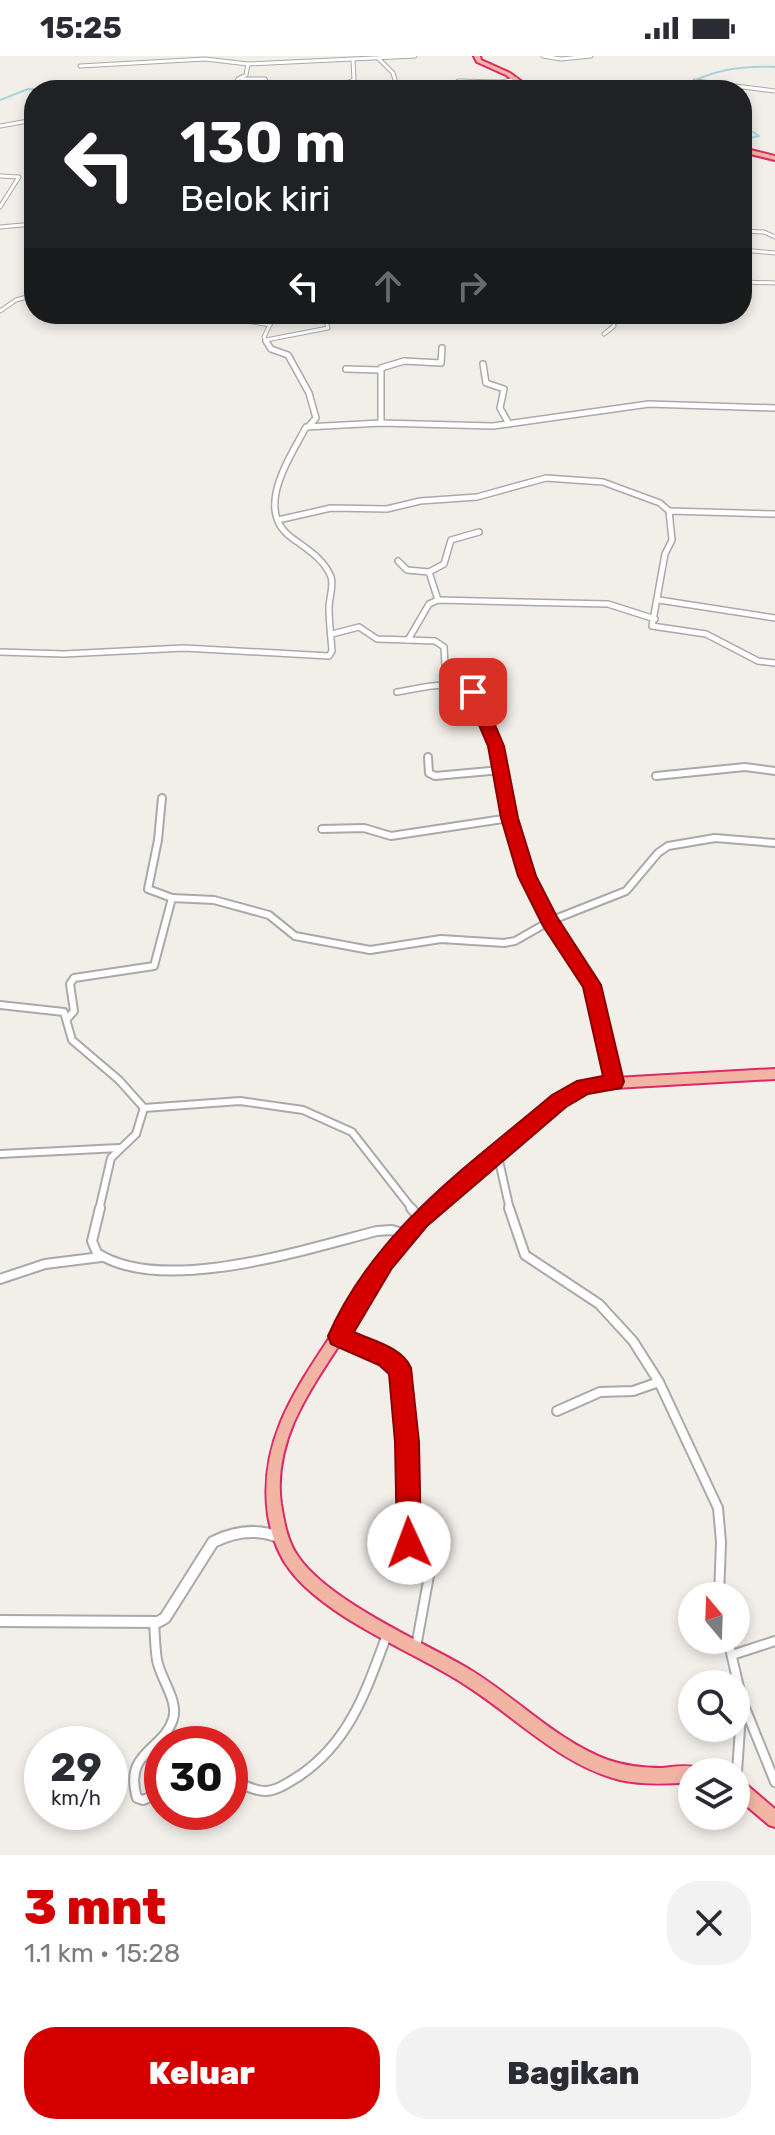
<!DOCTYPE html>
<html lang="id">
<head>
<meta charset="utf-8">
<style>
  body { margin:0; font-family:Rubik,sans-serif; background:#f2f2f3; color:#2b2b33; height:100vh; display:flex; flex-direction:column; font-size:30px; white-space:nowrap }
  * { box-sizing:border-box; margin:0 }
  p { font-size:26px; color:#7c7c81 }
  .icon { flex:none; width:44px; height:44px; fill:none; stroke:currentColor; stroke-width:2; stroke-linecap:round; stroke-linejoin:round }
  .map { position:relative; height:1799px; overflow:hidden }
  .panel { display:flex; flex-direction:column; background:#fff; flex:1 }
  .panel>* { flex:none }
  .guide { position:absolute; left:24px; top:24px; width:728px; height:244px; border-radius:32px; box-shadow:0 4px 12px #0003; background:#202124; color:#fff; overflow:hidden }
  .needle { width:52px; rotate:341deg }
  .fabs { position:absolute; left:678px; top:1526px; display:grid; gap:16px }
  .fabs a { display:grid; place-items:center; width:72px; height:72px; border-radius:50%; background:#fff; box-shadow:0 4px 12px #0003; font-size:40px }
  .speed { position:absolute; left:24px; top:1670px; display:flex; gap:16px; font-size:40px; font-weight:700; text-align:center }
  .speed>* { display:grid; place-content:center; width:104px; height:104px; border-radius:50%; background:#fff; box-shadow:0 4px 12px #0003; line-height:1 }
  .speed small { font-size:20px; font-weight:400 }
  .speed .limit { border:12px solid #d22; background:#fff; color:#111 }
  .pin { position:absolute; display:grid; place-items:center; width:68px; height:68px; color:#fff; margin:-34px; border-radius:16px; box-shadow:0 4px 12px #0006 }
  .me { position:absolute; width:88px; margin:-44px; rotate:358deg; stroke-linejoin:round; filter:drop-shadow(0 0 6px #0008) }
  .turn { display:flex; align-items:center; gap:28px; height:168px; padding:0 24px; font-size:36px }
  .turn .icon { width:104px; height:104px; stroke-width:2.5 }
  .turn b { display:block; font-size:56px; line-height:68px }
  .lanes { display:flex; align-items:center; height:76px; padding:0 24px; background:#0003; justify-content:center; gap:40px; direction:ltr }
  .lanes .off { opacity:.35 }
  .round { display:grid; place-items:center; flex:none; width:84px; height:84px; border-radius:32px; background:#f2f2f3 }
  .head { display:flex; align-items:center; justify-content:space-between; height:136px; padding:0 24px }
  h1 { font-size:48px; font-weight:800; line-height:60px; color:#d40000 }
  .primary-button { display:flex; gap:16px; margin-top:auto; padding:16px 24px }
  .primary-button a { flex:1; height:92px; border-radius:32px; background:#d40000; color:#fff; font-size:32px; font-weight:800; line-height:92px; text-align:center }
  .primary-button a+a { background:#f2f2f3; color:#2b2b33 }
  .status { display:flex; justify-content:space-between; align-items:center; height:56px; padding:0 40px; background:#fff; direction:ltr }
  .status svg { height:22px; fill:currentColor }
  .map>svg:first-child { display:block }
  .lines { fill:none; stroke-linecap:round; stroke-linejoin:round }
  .stream { stroke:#aad3df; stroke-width:2 }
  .minor-far3-casing { stroke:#a9a9a9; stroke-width:5 }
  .minor-far2-casing { stroke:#a9a9a9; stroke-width:8 }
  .minor-far1-casing { stroke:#a9a9a9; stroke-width:10 }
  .minor-casing { stroke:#a9a9a9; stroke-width:12 }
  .tertiary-casing { stroke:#a9a9a9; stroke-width:14 }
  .trunk-casing { stroke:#dc2a67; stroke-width:4 }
  .minor-far3 { stroke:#fff; stroke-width:3 }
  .minor-far2 { stroke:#fff; stroke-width:5 }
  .minor-far1 { stroke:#fff; stroke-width:6 }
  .minor { stroke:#fff; stroke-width:8 }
  .tertiary { stroke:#fff; stroke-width:10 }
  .trunk { fill:#f2b4a3; fill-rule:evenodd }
  .route { fill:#d40000; stroke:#8a0000; stroke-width:2 }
</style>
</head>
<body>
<div class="status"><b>15:25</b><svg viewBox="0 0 49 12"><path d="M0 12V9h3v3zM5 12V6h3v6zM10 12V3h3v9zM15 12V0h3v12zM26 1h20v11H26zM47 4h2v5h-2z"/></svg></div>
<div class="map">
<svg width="775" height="1799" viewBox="0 0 775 1799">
  <rect width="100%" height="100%" fill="#f2efe9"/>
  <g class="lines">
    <g class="stream">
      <path d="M679,34c30,-21 61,-24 96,-23"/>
      <polyline points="0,44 28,33 59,34"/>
      <polyline points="742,69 759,80 742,84"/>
    </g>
    <defs>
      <g id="minor-far3">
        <polyline points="543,0 561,3 591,0"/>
        <polyline points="379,3 393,17 398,34"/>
        <polyline points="80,10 205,3 248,8"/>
        <polyline points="242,23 265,23 268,28"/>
        <polyline points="458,25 501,26 516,23"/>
        <polyline points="695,25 775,35"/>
        <polyline points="349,26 354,24 353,4"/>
        <polyline points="232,34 238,23 246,19 248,8 415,0"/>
        <polyline points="0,70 34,64"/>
        <polyline points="0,120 19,121 0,151"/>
        <polyline points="0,171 34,168"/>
        <polyline points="742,175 764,176 775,181"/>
        <polyline points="742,194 775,197"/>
        <polyline points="742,226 775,227"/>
        <polyline points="0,255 16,244 34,239"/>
        <polyline points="172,258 176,262 241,264 270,269"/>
        <polyline points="685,258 685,263"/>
        <polyline points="604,278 614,270 613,258"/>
        <polyline points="266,284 328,272 326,265 317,258"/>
        <polyline points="267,287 264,281 275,258"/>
      </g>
      <g id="minor-far2">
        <polyline points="266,285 271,293 288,299 309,337 316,362 309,370"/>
        <polyline points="483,308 486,327 504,333 500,352 509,368"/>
        <polyline points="346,313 380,314"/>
        <polyline points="381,367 381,312 404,305 441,307 442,292"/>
        <polyline points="775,458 669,455 672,484 665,498 652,570 706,578 758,605 775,607"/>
        <polyline points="278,464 331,452 387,453 420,445 477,441 546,422 603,426 660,447 669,455"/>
        <polyline points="398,505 407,514 429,516"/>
        <polyline points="438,544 429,516 444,508 451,484 479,476"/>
        <polyline points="659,544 775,562"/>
        <polyline points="332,578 359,571 377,583 408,584 429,548 438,544 608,548 655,563"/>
        <polyline points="408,584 435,585 444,591 446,630"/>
        <path d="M0,596l64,2 120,-6 145,8 3,-5c-1,-14 -3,-29 -3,-43 0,-10 5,-22 2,-31 -7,-18 -24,-28 -39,-39 -39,-28 -2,-80 14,-111l75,-4 112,3 156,-22 126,4"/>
        <path d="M397,636c25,-4 55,-14 77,2l10,23"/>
      </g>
      <g id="minor-far1">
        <polyline points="483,659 496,690 510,762 527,820 550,865 592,929 614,1026"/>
        <polyline points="428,701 429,717 435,720 501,714"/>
        <polyline points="656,720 745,711 775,715"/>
        <polyline points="162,742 158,784 148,833 172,842"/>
        <polyline points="322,773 364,772 391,780 510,762"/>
        <polyline points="0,949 64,956 72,984 119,1024 144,1052"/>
        <polyline points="68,962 74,955 70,928 74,922 154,910 172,842 214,844 269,859 295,880 370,894 441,883 504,887 515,885 550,865 626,835 658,797 668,790 715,782 775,787"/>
        <polyline points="144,1052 240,1045 303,1054 352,1076 413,1154"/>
        <polyline points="497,1096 510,1154"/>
        <polyline points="0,1098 119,1092"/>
        <polyline points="99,1154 111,1102 136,1078 144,1052"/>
      </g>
      <g id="minor">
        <path d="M100,1152l-8,33 5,12c66,43 209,-4 280,-22l15,-1 13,4"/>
        <polyline points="411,1152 420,1163"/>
        <polyline points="509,1152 525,1199 599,1248 633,1285 659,1326 718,1452 721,1486 719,1540"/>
        <polyline points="0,1223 45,1208 101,1201"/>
        <polyline points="339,1280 387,1301 400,1312 407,1386 407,1481 411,1489 426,1493 432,1503 416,1591"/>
        <polyline points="557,1355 600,1336 633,1335 659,1326"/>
        <path d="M154,1567c1,12 1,25 3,37 3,18 22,41 16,59 -9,31 -50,32 -36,79l6,2 19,-8"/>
        <polyline points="728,1584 742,1644 736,1730"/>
        <polyline points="732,1599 775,1585"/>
        <polyline points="743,1647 775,1726"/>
        <path d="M230,1724c11,3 23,11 35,11 12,0 24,-9 34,-15 52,-35 68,-88 89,-144"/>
      </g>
      <path id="tertiary" d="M0,1565l158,1 7,-4 48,-76c22,-11 45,-14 68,-4"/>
      <g id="trunk">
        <polygon points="474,0 480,0 481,4 510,17 533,34 526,34 506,19 477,6"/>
        <polygon points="742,92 775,100 775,104 742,96"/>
        <path d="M775,1013v10l-178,10c-6,1 -12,3 -17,5 -18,8 -34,24 -49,36 -42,33 -87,67 -122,108 -16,18 -28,39 -40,60 -24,41 -55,80 -75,124 -11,26 -17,54 -13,82 3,18 6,36 16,51 29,44 119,84 165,110 50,28 92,75 146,95 17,6 36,8 54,8 11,-1 25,-4 36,0l1,4h-7v10c-24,2 -49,3 -72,-2 -63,-16 -110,-69 -164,-101 -51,-31 -130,-62 -166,-109 -12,-15 -19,-37 -22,-55 -11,-80 35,-135 75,-198 19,-31 35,-64 60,-90 45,-49 100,-89 152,-130l17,-10 25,-8z"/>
        <polygon points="736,1723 742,1725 775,1753 775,1771 769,1769 736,1741"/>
      </g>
    </defs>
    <use href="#minor-far3" class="minor-far3-casing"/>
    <use href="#minor-far2" class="minor-far2-casing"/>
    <use href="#minor-far1" class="minor-far1-casing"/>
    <use href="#minor" class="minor-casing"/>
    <use href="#tertiary" class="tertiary-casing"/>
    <use href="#trunk" class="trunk-casing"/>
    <use href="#minor-far3" class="minor-far3"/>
    <use href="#minor-far2" class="minor-far2"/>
    <use href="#minor-far1" class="minor-far1"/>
    <use href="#minor" class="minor"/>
    <use href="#tertiary" class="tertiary"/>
    <use href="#trunk" class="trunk"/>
  </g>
  <path class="route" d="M473,630l8,6 23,54 14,72 18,58 21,41 44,68 23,97 -3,6 -33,6 -22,13 -139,119 -35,42 -38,64c19,9 48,15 57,36l8,74 2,101 -4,8 -8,4 -9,-4 -3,-8 -2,-101 -6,-68 -10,-9 -48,-21 -3,-8c46,-105 139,-169 224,-241l25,-14 26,-5 -20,-89 -40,-61 -25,-50 -17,-58 -13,-72 -23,-54z"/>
</svg>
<div class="fabs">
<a><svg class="needle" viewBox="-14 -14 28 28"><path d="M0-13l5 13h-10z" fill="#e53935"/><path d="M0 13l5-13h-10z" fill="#7c7c81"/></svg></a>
<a><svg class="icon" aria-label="search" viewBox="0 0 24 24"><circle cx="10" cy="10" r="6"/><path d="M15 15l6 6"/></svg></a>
<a><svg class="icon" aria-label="layers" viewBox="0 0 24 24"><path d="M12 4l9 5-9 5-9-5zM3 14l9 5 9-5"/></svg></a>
</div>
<div class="speed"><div>29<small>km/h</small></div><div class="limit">30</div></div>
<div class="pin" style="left:473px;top:636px;background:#d93025"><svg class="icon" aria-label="arrive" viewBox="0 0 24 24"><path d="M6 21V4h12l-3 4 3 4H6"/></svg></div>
<svg class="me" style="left:409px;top:1487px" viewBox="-20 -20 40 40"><circle r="19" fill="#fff"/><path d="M0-13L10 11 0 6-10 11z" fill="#d40000"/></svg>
<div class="guide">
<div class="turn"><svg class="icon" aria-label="left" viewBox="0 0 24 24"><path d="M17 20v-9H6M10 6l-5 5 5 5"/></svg><div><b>130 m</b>Belok kiri</div></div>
<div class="lanes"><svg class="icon" aria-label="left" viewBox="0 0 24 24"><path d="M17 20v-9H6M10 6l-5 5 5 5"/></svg><svg class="icon off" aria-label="ahead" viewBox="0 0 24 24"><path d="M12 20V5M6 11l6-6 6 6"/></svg><svg class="icon off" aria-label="right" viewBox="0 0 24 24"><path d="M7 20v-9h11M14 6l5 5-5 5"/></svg></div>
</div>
</div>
<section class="panel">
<div class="head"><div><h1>3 mnt</h1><p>1.1 km · 15:28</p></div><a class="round"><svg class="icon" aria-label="close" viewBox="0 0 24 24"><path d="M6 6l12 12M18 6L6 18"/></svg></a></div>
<div class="primary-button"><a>Keluar</a><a>Bagikan</a></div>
</section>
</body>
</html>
